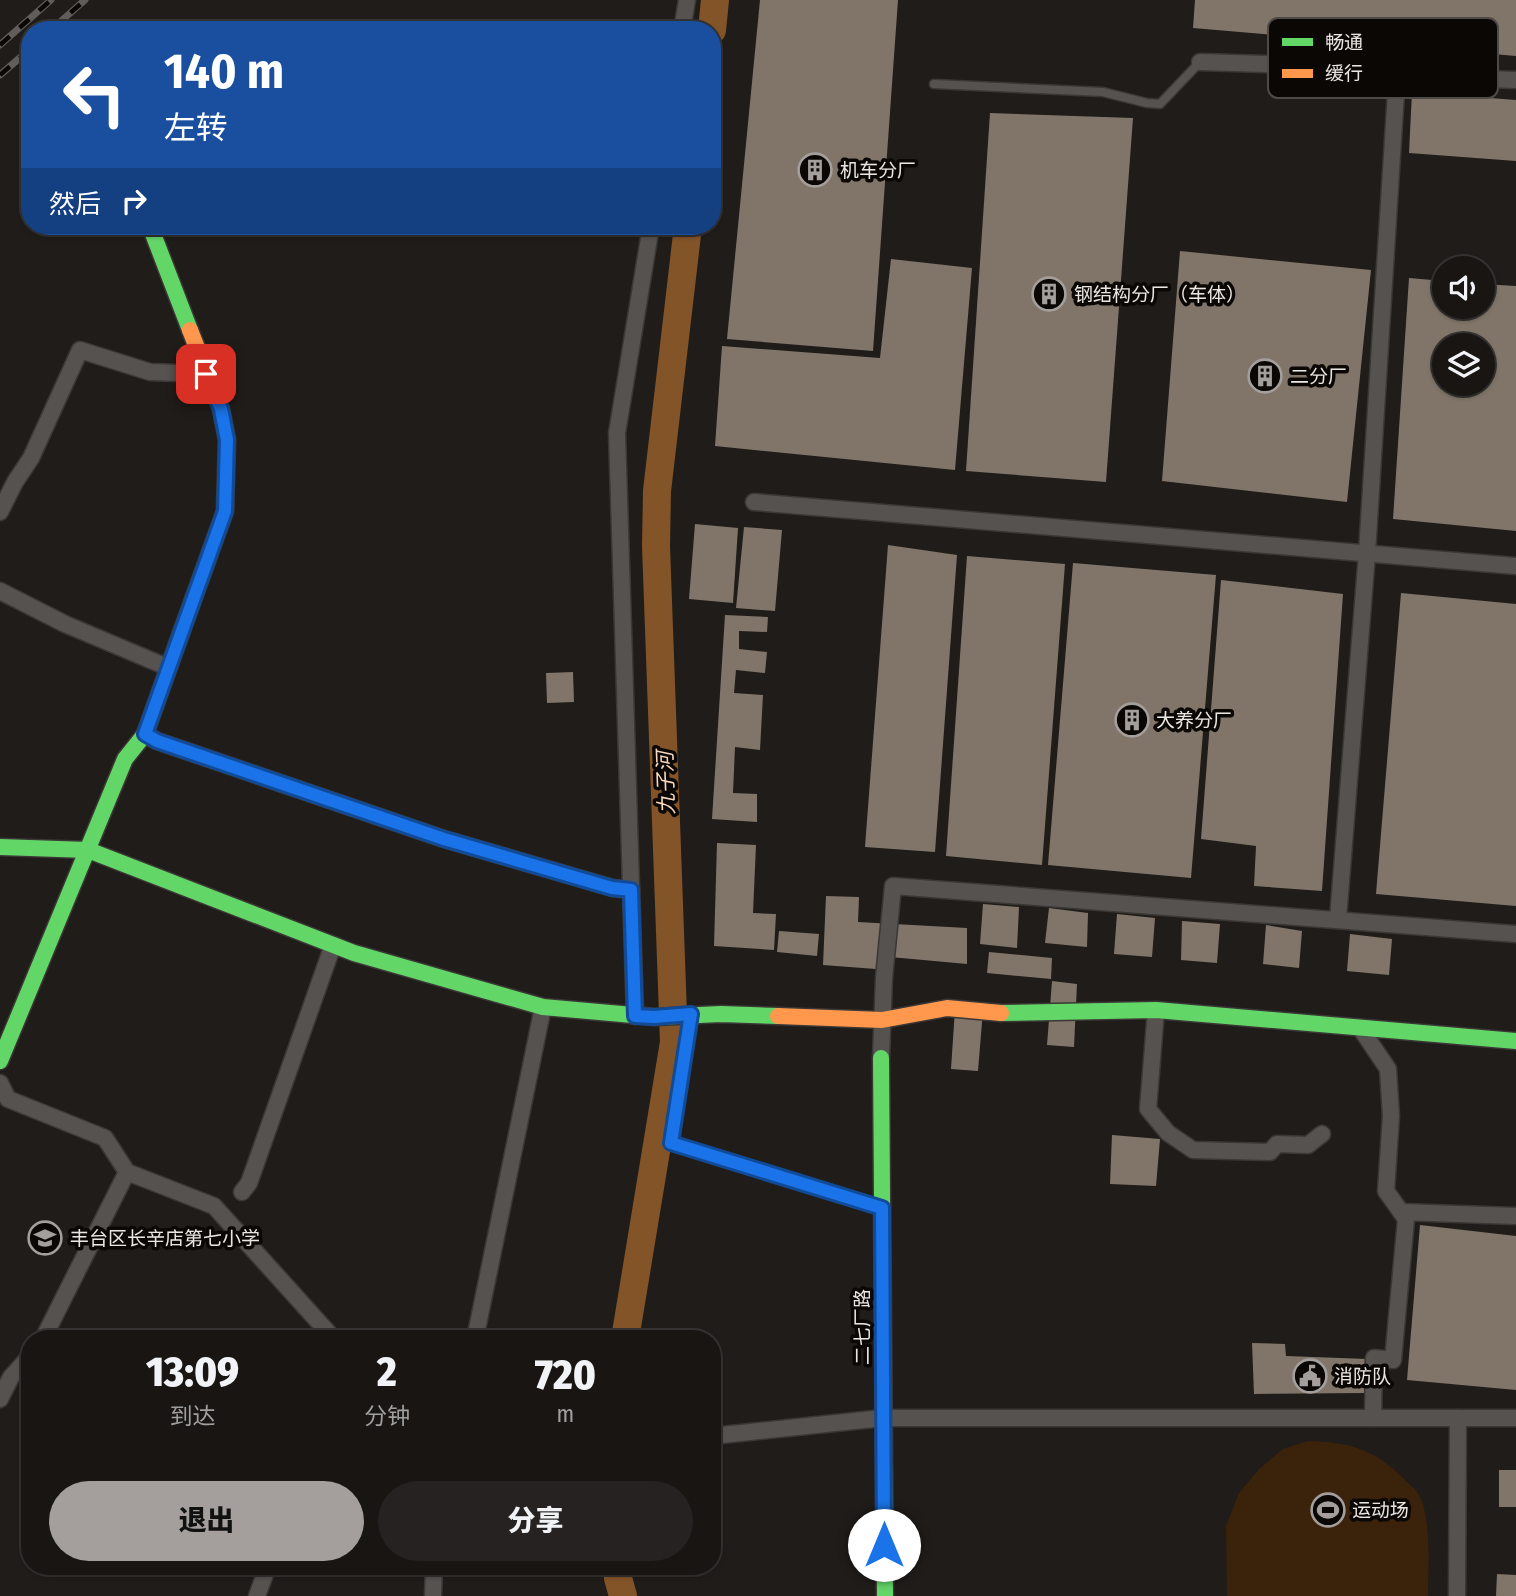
<!DOCTYPE html>
<html lang="zh">
<head>
<meta charset="utf-8">
<style>
  body { margin:0; font-family:"Fira Sans Condensed","Noto Sans SC",sans-serif; background:#252221; color:#f1f3f6; height:100vh; display:flex; flex-direction:column; font-size:26px; white-space:nowrap }
  * { box-sizing:border-box; margin:0 }
  p { font-size:23px; color:#9f9fa0 }
  .icon { flex:none; width:38px; height:38px; fill:none; stroke:currentColor; stroke-width:2; stroke-linecap:round; stroke-linejoin:round }
  .map { position:relative; flex:1; overflow:hidden }
  .side { position:absolute; left:21px; top:1330px; width:700px; height:245px; display:flex; flex-direction:column; background:#181513; border-radius:28px; box-shadow:0 2px 5px #0004,0 0 0 2px #363433 }
  .side>* { flex:none }
  .guide { position:absolute; left:21px; top:21px; width:700px; height:214px; border-radius:28px; box-shadow:0 2px 5px #0004,0 0 0 2px #363433; background:#1a4fa0; color:#fff; overflow:hidden }
  .fabs { position:absolute; left:1432px; top:256px; display:grid; gap:14px }
  .fabs a { display:grid; place-items:center; width:63px; height:63px; border-radius:50%; background:#181513; box-shadow:0 2px 5px #0004,0 0 0 2px #363433; font-size:35px }
  .pin { position:absolute; display:grid; place-items:center; width:60px; height:60px; color:#fff; margin:-30px; border-radius:14px; box-shadow:0 4px 10px #0006 }
  .me { position:absolute; width:77px; margin:-38px; rotate:0deg; stroke-linejoin:round; filter:drop-shadow(0 0 5px #0008) }
  .turn { display:flex; align-items:center; gap:24px; height:147px; padding:0 28px; font-size:32px }
  .turn .icon { width:91px; height:91px; stroke-width:2.5 }
  .turn b { display:block; font-size:49px; line-height:60px }
  .then { display:flex; align-items:center; height:66px; padding:0 28px; background:#0003; gap:14px; font-size:26px }
  .eta { display:flex; justify-content:space-evenly; align-items:center; height:119px; text-align:center }
  .eta b { font-size:42px; font-weight:800; line-height:49px }
  .action { display:flex; gap:14px; margin-top:auto; padding:14px 28px }
  .action a { flex:1; height:80px; border-radius:42px; background:#a49f9c; color:#111; font-size:28px; font-weight:800; line-height:80px; text-align:center }
  .action a+a { background:#252221; color:#f1f3f6 }
  .map>svg:first-child { display:block }
  .green { fill:#3b220a }
  .lines { fill:none; stroke-linecap:round; stroke-linejoin:round }
  .river { stroke:#835428; stroke-width:28 }
  .building { fill:#817569; fill-rule:evenodd }
  .lane-casing { stroke:#3a3735; stroke-width:11 }
  .street-casing { stroke:#3a3735; stroke-width:19 }
  .fast-casing { stroke:#3a3735; stroke-width:19 }
  .slow-casing { stroke:#3a3735; stroke-width:19 }
  .lane { stroke:#555250; stroke-width:8 }
  .street { stroke:#555250; stroke-width:16 }
  .fast { stroke:#63d668; stroke-width:16 }
  .slow { stroke:#ff974d; stroke-width:16 }
  .rail-casing { stroke:#605d5a; stroke-width:7 }
  .rail { stroke:#0a0705; stroke-width:4.5; stroke-dasharray:13; stroke-linecap:butt }
  .route-casing { stroke:#114b97; stroke-width:18 }
  .route { stroke:#1a73e8; stroke-width:12 }
  .labels { text-anchor:middle; dominant-baseline:central; stroke-width:7; stroke-linejoin:round; paint-order:stroke }
  .poi-label { font-size:19px; fill:#ebe6e2; stroke:#0a0705; text-anchor:start }
  .street-label { font-size:19px; fill:#ebe6e2; stroke:#0a0705 }
  .water-label { font-size:21px; font-style:italic; fill:#f8d9bf; stroke:#0a0705 }
  .key { fill:#0a0705; stroke:#4e4a47; stroke-width:2 }
  .key-label { font-size:19px; fill:#ebe6e2 }
</style>
</head>
<body>
<div class="map">
<svg width="1516" height="1596" viewBox="0 0 1516 1596">
  <rect width="100%" height="100%" fill="#201c19"/>
  <path class="green" d="M1308,1441c41,1 67,8 96,38 5,5 12,10 15,16 13,25 9,73 9,101h-201l-1,-70 13,-33 20,-24 24,-20z"/>
  <g class="lines">
    <g class="river">
      <polyline points="712,30 715,0"/>
      <polyline points="625,1339 674,1042 656,546 657,491 688,226"/>
      <polyline points="617,1566 618,1578 623,1596"/>
    </g>
  </g>
  <g class="building">
    <polygon points="760,0 898,0 873,351 727,339"/>
    <polygon points="1195,0 1516,0 1516,56 1193,28"/>
    <polygon points="1412,92 1516,100 1516,161 1409,153"/>
    <polygon points="990,113 1133,118 1106,482 966,471"/>
    <polygon points="1180,251 1371,270 1347,502 1162,481"/>
    <polygon points="891,259 972,268 955,470 715,446 722,346 880,358"/>
    <path d="M1409,278l35,3v25h38v-22l34,2v245l-123,-12zM1444,345h38v38h-38z"/>
    <polygon points="695,524 738,528 733,603 689,599"/>
    <polygon points="744,527 782,530 775,611 736,608"/>
    <polygon points="888,545 957,555 935,852 865,847"/>
    <polygon points="967,556 1065,564 1042,865 946,856"/>
    <polygon points="1073,563 1216,575 1191,878 1048,865"/>
    <polygon points="1221,580 1343,594 1322,891 1254,886 1256,846 1201,839"/>
    <polygon points="1401,593 1516,604 1516,906 1376,894"/>
    <polygon points="725,615 768,617 767,632 739,631 739,649 767,652 765,673 736,670 734,693 763,695 760,750 735,747 733,793 757,794 757,822 712,819"/>
    <polygon points="573,672 574,702 547,703 546,673"/>
    <polygon points="717,843 756,845 753,913 776,914 774,950 714,946"/>
    <polygon points="826,896 859,897 858,922 967,928 967,964 890,957 889,970 823,965"/>
    <polygon points="983,904 1019,907 1017,948 980,944"/>
    <polygon points="1049,908 1088,913 1087,947 1045,943"/>
    <polygon points="1117,914 1155,918 1152,957 1114,954"/>
    <polygon points="1182,921 1220,924 1217,963 1181,960"/>
    <polygon points="1266,925 1302,931 1299,968 1263,964"/>
    <polygon points="779,931 819,934 817,956 777,952"/>
    <polygon points="1350,934 1392,939 1389,975 1347,971"/>
    <polygon points="989,952 1052,958 1051,979 987,973"/>
    <polygon points="1052,981 1077,984 1074,1047 1047,1045"/>
    <polygon points="955,1009 983,1010 978,1071 951,1069"/>
    <polygon points="1112,1135 1160,1139 1156,1186 1110,1184"/>
    <polygon points="1420,1225 1516,1236 1516,1390 1407,1380"/>
    <polygon points="1252,1343 1285,1344 1286,1356 1367,1359 1366,1393 1254,1394"/>
    <rect x="1499" y="1470" width="17" height="37"/>
    <polygon points="1497,1574 1516,1575 1516,1596 1496,1596"/>
  </g>
  <g class="lines">
    <defs>
      <g id="lane">
        <polyline points="934,84 1103,92 1147,103 1160,104 1200,62"/>
        <polyline points="690,1017 671,1143 881,1208"/>
      </g>
      <g id="street">
        <polyline points="682,30 687,0"/>
        <polyline points="1200,62 1266,64 1397,76 1516,80"/>
        <polyline points="754,502 1516,566"/>
        <polyline points="0,512 15,482 31,458 80,350 150,372 206,374"/>
        <polyline points="0,591 65,624 167,667"/>
        <polyline points="145,734 157,741 444,839 613,888 631,890"/>
        <polyline points="1338,919 1367,553 1397,76"/>
        <polyline points="1156,1010 1148,1109 1168,1133 1193,1150 1270,1152 1277,1144 1308,1145 1322,1134"/>
        <polyline points="635,1016 617,433 651,226"/>
        <polyline points="1361,1029 1388,1069 1391,1116 1386,1191 1406,1219 1393,1360 1374,1358 1373,1418"/>
        <polyline points="881,1058 884,978 893,886 1516,934"/>
        <polyline points="0,1083 8,1099 105,1138 127,1172 214,1206 334,1339"/>
        <polyline points="242,1192 249,1183 333,945"/>
        <polyline points="1401,1212 1516,1216"/>
        <polyline points="43,1339 127,1172"/>
        <polyline points="475,1339 543,1007"/>
        <polyline points="0,1399 11,1377 30,1356"/>
        <polyline points="712,1436 883,1418 1516,1418"/>
        <polyline points="257,1596 268,1566"/>
        <polyline points="433,1596 434,1566"/>
        <polyline points="1457,1596 1458,1418"/>
      </g>
      <g id="fast">
        <polyline points="150,226 190,330"/>
        <polyline points="0,847 88,850 354,953 543,1007 655,1017 721,1014 778,1016"/>
        <polyline points="1001,1013 1156,1010 1516,1041"/>
        <polyline points="881,1058 885,1596"/>
        <polyline points="0,1061 125,759 145,734 181,633"/>
      </g>
      <g id="slow">
        <polyline points="181,633 225,511 227,440 221,409 190,330"/>
        <polyline points="778,1016 882,1020 947,1008 1001,1013"/>
      </g>
    </defs>
    <use href="#lane" class="lane-casing"/>
    <use href="#street" class="street-casing"/>
    <use href="#fast" class="fast-casing"/>
    <use href="#slow" class="slow-casing"/>
    <use href="#lane" class="lane"/>
    <use href="#street" class="street"/>
    <use href="#fast" class="fast"/>
    <use href="#slow" class="slow"/>
    <defs>
      <g id="rail">
        <polyline points="51,30 85,0"/>
        <polyline points="0,45 51,0"/>
        <polyline points="0,75 30,49"/>
      </g>
    </defs>
    <use href="#rail" class="rail-casing"/>
    <use href="#rail" class="rail"/>
  </g>
  <g class="lines">
    <defs>
      <polyline id="route" points="206,374 221,409 227,440 225,511 145,734 157,741 444,839 612,888 631,890 635,1016 654,1017 691,1014 671,1143 882,1208 884,1545"/>
    </defs>
    <use href="#route" class="route-casing"/>
    <use href="#route" class="route"/>
  </g>
  <defs>
    <symbol id="building-ring" viewBox="-11 -11 22 22"><circle r="9.5" fill="#0a0705" stroke="#a49f9c" stroke-width="1.5"/><path d="M-4-6H4V6H1V3H-1V6H-4ZM-2.5-4.3h1.7v1.8h-1.7ZM.8-4.3h1.7v1.8H.8ZM-2.5-1h1.7V.8h-1.7ZM.8-1h1.7V.8H.8Z" fill="#a49f9c"/></symbol>
    <symbol id="school-ring" viewBox="-11 -11 22 22"><circle r="9.5" fill="#0a0705" stroke="#a49f9c" stroke-width="1.5"/><path d="M0-5L7-2L0 1L-7-2ZM-4 1L0 2.5L4 1V4Q0 6-4 4Z" fill="#a49f9c"/></symbol>
    <symbol id="civic-ring" viewBox="-11 -11 22 22"><circle r="9.5" fill="#0a0705" stroke="#a49f9c" stroke-width="1.5"/><path d="M-.6-6.5H3V-4.5H.6V-3L4-1V1h2V6H-6V1h2V-1L-.6-3ZM-1.2 2.5V6h2.4V2.5Z" fill="#a49f9c"/></symbol>
    <symbol id="stadium-ring" viewBox="-11 -11 22 22"><circle r="9.5" fill="#0a0705" stroke="#a49f9c" stroke-width="1.5"/><path d="M0-5a6.5 5 0 1 0 0 10a6.5 5 0 1 0 0-10ZM-3.5-1.8h7v3.6h-7Z" fill="#a49f9c"/></symbol>
  </defs>
  <g fill-rule="evenodd">
    <use href="#building-ring" x="796" y="151" width="38" height="38"/>
    <use href="#building-ring" x="1030" y="275" width="38" height="38"/>
    <use href="#building-ring" x="1246" y="357" width="38" height="38"/>
    <use href="#building-ring" x="1113" y="701" width="38" height="38"/>
    <use href="#school-ring" x="26" y="1219" width="38" height="38"/>
    <use href="#civic-ring" x="1291" y="1357" width="38" height="38"/>
    <use href="#stadium-ring" x="1309" y="1491" width="38" height="38"/>
  </g>
  <g class="labels">
    <g class="poi-label">
      <text x="840" y="170">机车分厂</text>
      <text x="1074" y="294">钢结构分厂（车体）</text>
      <text x="1290" y="376">二分厂</text>
      <text x="1156" y="720">大养分厂</text>
      <text x="70" y="1238">丰台区长辛店第七小学</text>
      <text x="1334" y="1376">消防队</text>
      <text x="1352" y="1510">运动场</text>
    </g>
    <g class="street-label">
      <text transform="translate(862 1327) rotate(-90)">二七厂路</text>
    </g>
    <g class="water-label">
      <text transform="translate(666 783) rotate(-92)">九子河</text>
    </g>
  </g>
  <rect x="1268" y="18" width="230" height="80" rx="10" class="key"/>
  <rect x="1282" y="38" width="31" height="8" fill="#63d668"/>
  <rect x="1282" y="69" width="31" height="9" fill="#ff974d"/>
  <g class="key-label">
    <text x="1325" y="49">畅通</text>
    <text x="1325" y="80">缓行</text>
  </g>
</svg>
<div class="fabs">
<a><svg class="icon" aria-label="sound" viewBox="0 0 24 24"><path d="M4 9h4l5-4v14l-5-4H4zM17 9q2 3 0 6"/></svg></a>
<a><svg class="icon" aria-label="layers" viewBox="0 0 24 24"><path d="M12 4l9 5-9 5-9-5zM3 14l9 5 9-5"/></svg></a>
</div>
<div class="pin" style="left:206px;top:374px;background:#d93025"><svg class="icon" aria-label="arrive" viewBox="0 0 24 24"><path d="M6 21V4h12l-3 4 3 4H6"/></svg></div>
<svg class="me" style="left:884px;top:1545px" viewBox="-20 -20 40 40"><circle r="19" fill="#fff"/><path d="M0-13L10 11 0 6-10 11z" fill="#1a73e8"/></svg>
<div class="guide">
<div class="turn"><svg class="icon" aria-label="left" viewBox="0 0 24 24"><path d="M17 20v-9H6M10 6l-5 5 5 5"/></svg><div><b>140 m</b>左转</div></div>
<div class="then">然后<svg class="icon" aria-label="right" viewBox="0 0 24 24"><path d="M7 20v-9h11M14 6l5 5-5 5"/></svg></div>
</div>
<section class="side">
<div class="eta">
<div><b>13:09</b><p>到达</p></div>
<div><b>2</b><p>分钟</p></div>
<div><b>720</b><p>m</p></div>
</div>
<div class="action"><a>退出</a><a>分享</a></div>
</section>
</div>
</body>
</html>
